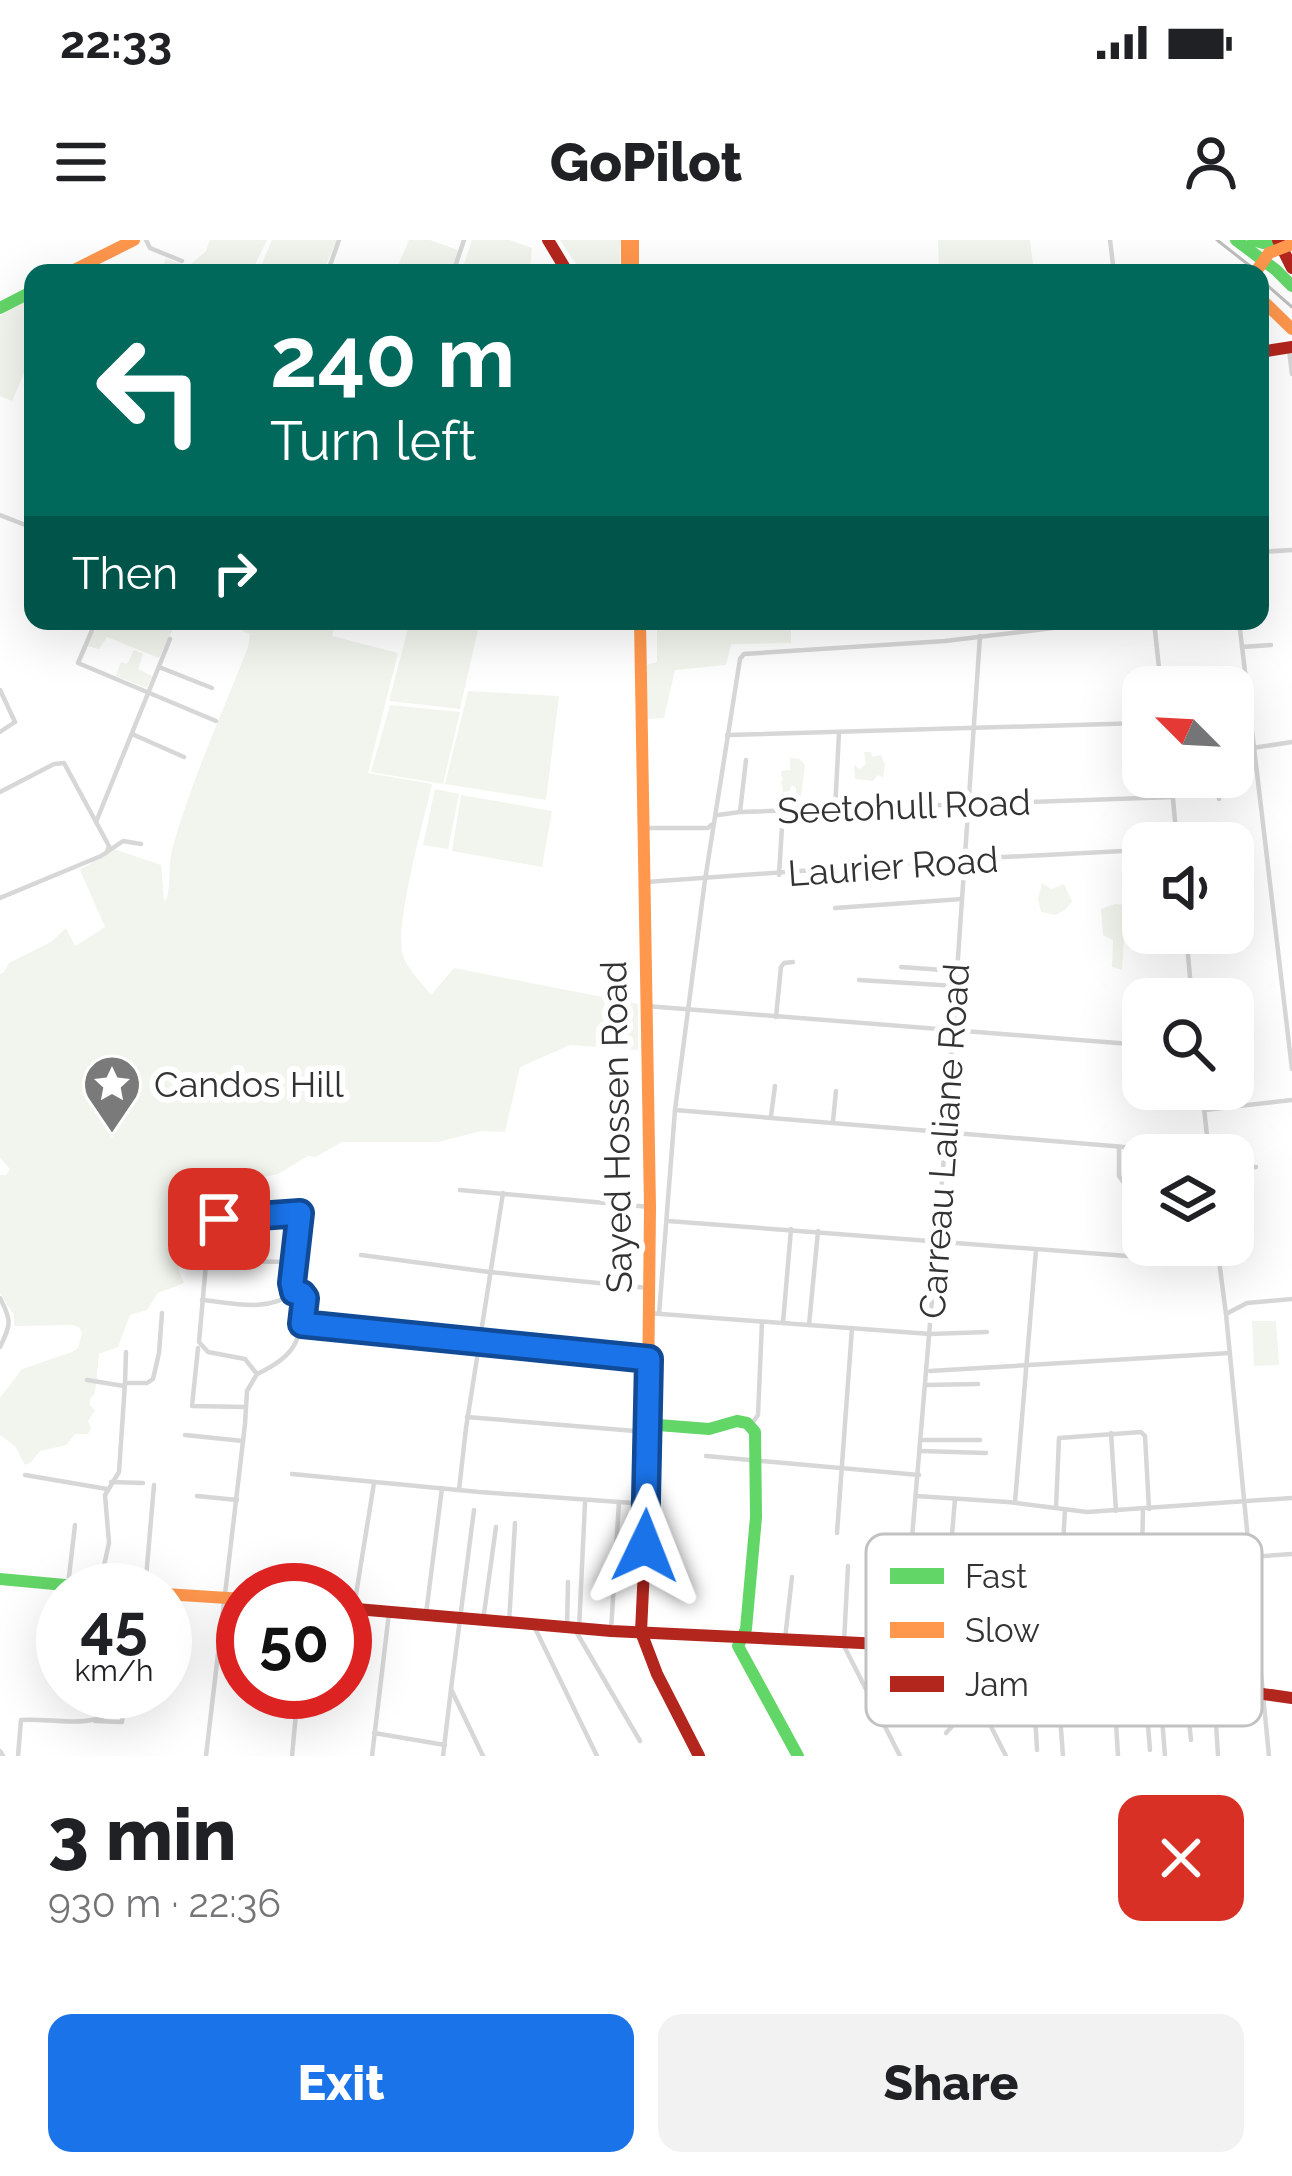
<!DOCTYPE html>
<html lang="en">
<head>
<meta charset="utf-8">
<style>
  body { margin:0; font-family:Raleway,sans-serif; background:#f2f2f2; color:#202124; height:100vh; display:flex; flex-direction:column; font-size:45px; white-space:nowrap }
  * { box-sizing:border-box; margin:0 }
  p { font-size:39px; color:#757577 }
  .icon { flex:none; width:66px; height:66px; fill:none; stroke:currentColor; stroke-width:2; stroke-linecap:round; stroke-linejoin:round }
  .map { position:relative; height:1516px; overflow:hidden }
  .sheet { display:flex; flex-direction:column; background:#fff; flex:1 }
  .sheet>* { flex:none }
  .banner { position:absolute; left:24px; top:24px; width:1245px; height:366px; border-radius:24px; box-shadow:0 12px 48px #0002; background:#00695c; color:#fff; overflow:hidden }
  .needle { width:78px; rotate:294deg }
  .fabs { position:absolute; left:1122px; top:426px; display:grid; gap:24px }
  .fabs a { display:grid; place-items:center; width:132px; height:132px; border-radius:24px; background:#fff; box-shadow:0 12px 48px #0002; font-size:60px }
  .speed { position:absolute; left:36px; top:1323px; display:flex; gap:24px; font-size:60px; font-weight:700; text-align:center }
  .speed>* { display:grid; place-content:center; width:156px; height:156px; border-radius:50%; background:#fff; box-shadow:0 12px 48px #0002; line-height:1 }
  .speed small { font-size:30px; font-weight:400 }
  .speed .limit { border:18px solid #d22; background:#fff; color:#111 }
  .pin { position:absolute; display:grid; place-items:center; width:102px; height:102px; color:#fff; margin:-51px; border-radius:24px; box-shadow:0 6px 18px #0006 }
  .me { position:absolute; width:132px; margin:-66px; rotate:2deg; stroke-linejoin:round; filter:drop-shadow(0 0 9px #0008) }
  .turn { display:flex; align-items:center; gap:42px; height:252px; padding:0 48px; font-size:54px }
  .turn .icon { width:156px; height:156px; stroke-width:2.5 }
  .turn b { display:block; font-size:84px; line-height:102px }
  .then { display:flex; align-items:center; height:114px; padding:0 48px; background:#0003; gap:24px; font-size:45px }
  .round { display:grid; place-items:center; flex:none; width:126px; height:126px; border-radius:24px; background:#f2f2f2 }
  .headline { display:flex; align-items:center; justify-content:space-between; height:204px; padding:0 48px }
  h1 { font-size:72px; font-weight:800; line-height:90px }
  .action { display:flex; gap:24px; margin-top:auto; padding:24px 48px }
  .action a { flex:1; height:138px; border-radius:24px; background:#1a73e8; color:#fff; font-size:48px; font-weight:800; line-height:138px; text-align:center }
  .action a+a { background:#f2f2f2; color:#202124 }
  .status { display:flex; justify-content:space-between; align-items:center; height:84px; padding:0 60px; background:#fff; direction:ltr }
  .status svg { height:33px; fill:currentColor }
  header { display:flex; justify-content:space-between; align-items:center; height:156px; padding:0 48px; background:#fff; font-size:54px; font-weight:800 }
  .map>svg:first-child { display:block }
  .green { fill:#f1f5ed }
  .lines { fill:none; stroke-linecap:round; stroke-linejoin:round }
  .street { stroke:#d7d7d7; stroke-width:4.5 }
  .fast { stroke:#63d668; stroke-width:12 }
  .slow { stroke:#ff974d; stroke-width:12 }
  .jam { stroke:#b3261e; stroke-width:12 }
  .tram { stroke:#bebebe; stroke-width:3 }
  .slow-bridge { stroke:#ff974d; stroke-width:12 }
  .route-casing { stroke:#114b97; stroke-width:30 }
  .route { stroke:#1a73e8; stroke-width:21 }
  .labels { text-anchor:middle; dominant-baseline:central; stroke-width:12; stroke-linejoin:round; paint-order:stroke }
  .street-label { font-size:36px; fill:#333; stroke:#fff }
  .poi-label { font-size:36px; fill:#333; stroke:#fff; text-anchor:start }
  .key { fill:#fff; stroke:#c2c2c2; stroke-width:3 }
  .key-label { font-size:33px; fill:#333 }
</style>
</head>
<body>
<div class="status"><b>22:33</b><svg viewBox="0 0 49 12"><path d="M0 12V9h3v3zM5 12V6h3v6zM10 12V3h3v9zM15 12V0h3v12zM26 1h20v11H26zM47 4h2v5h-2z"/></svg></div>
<header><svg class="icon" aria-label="menu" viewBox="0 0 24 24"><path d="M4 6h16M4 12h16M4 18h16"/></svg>GoPilot<svg class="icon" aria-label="person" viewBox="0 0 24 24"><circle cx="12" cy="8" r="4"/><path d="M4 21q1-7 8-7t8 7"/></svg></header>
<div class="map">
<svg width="1292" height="1516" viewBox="0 0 1292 1516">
  <rect width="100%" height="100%" fill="#fff"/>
  <g class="green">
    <polygon points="210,0 267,0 251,33 159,33 166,19 189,26 206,11"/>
    <polygon points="272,0 337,0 322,33 258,33"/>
    <polygon points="409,0 430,0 460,11 453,33 395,33"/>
    <polygon points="472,0 509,0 532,8 530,28 507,25 503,33 461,33"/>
    <polygon points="560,0 621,0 619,33 582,33"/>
    <polygon points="938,0 1030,0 1034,33 939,33"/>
    <polygon points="33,56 33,113 12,161 0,156 0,76"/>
    <polygon points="99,381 155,381 173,389 159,418 107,397 99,409 88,406"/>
    <path d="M220,381h116l-4,15 66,17 -30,120 64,11c-8,36 -38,142 -29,172 5,14 19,27 28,39l23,-27 184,36v46l-68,-5 -50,22 -15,65 -24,-1 -43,11h-96l-26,15 -8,-1 -30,18 -14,3 -33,17 -17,12 -13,4 -10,10 -1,13 -13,18 2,20 5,12 -26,10 -11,17 -17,5 -12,32 -19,7 -4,39 -5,6v6l5,5 -7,11 3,6 -3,7h-13l-9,11 -26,6 -9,11 -6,3 -10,-19 -15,-11v-37l22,-29 50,-17 6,-4 4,-14 -2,-6 -7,-3 -59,1v-11l-14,-22v-118h6l4,-6 -10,-11v-184l4,-2 5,-9 42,-21 15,-14 9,18 30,-19 -25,-57 34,-21 47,16 3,36 3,-4c4,-15 1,-31 5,-47 19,-69 50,-136 76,-203l2,-13z"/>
    <polygon points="410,381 480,381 460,469 389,461"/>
    <polygon points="654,381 791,381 791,403 731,404 726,425 675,430 664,478 645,479 646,425 657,422 657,385"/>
    <polygon points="134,410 143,414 138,429 152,436 147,448 116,436 121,422 127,424"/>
    <polygon points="468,451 559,456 546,560 445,544"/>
    <polygon points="390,465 460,472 443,544 371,532"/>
    <polygon points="864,512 871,512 872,517 881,515 885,524 883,538 878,535 873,541 855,539 854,525 860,529 866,524"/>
    <polygon points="790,518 800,519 805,525 801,557 796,555 796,548 792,545 788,554 784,556 781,542 783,539 781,535 782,531 790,530"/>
    <polygon points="435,549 459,554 448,609 423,605"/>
    <polygon points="461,555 552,571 542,627 452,611"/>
    <polygon points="1042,643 1051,649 1064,644 1072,661 1066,669 1056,675 1041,672 1038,659"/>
    <polygon points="1115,664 1126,665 1122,730 1112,727 1113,700 1103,695 1101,669"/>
    <polygon points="1252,1081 1276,1081 1279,1125 1254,1126"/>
  </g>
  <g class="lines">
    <g class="street">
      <polyline points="146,0 150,8 182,21"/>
      <polyline points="1110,0 1114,33"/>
      <polyline points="332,33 328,31 339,0"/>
      <polyline points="453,33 464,0"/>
      <polyline points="1289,110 1292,134"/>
      <polyline points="0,275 33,288"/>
      <polyline points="1260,312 1292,310"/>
      <polyline points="96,381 78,423 216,481"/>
      <polyline points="1154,381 1161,447"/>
      <polyline points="1239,381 1292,829"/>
      <polyline points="1242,407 1271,405"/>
      <polyline points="159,427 212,448"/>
      <polyline points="0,450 15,482 0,492"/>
      <polyline points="132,494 184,517"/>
      <polyline points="727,495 1143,483"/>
      <polyline points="1233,511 1292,502"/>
      <polyline points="1171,537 1177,603"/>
      <polyline points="1217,537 1219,559"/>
      <polyline points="0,552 54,524 64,523 109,606 107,612 101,616 0,658"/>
      <polyline points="835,570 839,493"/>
      <polyline points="740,572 746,520"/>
      <polyline points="718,575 740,572 1173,557"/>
      <polyline points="96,582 170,399"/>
      <polyline points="646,588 708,588 711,585"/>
      <polyline points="107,612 123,601 141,604"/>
      <polyline points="779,635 783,571"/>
      <polyline points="646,642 965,619 1143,610"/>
      <polyline points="835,668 962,659"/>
      <polyline points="1186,693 1192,759"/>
      <polyline points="901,727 957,731"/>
      <polyline points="859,740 956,746"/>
      <polyline points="646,766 1143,805"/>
      <polyline points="776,777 781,727 784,723 793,722"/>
      <polyline points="1202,849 1209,915"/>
      <polyline points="675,870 1209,914"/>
      <polyline points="1204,870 1292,860"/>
      <polyline points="771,876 775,846"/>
      <polyline points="833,881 836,851"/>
      <polyline points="1119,907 1119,936 1129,950"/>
      <polyline points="1233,929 1256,927"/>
      <polyline points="460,950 650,967"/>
      <path d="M298,971l3,4 -9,68 2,9 8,2 3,4c-5,42 -7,57 -48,76l-12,-15 -37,-7 -9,-10 10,-112 2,-6 8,-5z"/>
      <polyline points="1138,976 1138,1017"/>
      <polyline points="668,981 1219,1023"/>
      <polyline points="1217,1005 1226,1074 1269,1516"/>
      <polyline points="361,1015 489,1032 648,1048"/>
      <polyline points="207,1021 295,1022"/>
      <path d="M0,1058c12,23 11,26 0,49"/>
      <path d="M202,1060c31,3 66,13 92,-8"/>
      <polyline points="648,1073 930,1094 987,1092"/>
      <polyline points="659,1074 675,870 705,640 740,419 744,414 945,401 1112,381"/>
      <polyline points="1226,1074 1247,1063 1292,1059"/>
      <polyline points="783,1083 791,989"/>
      <polyline points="302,1085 648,1119"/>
      <polyline points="809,1085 818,991"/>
      <polyline points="198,1108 192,1166 246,1167"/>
      <polyline points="930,1131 1230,1113"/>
      <polyline points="87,1140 124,1146"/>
      <polyline points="125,1143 126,1112"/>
      <polyline points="926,1145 978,1144"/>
      <polyline points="467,1177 647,1192"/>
      <polyline points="750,1186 758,1175 762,1082"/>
      <polyline points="1111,1193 1116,1271"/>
      <polyline points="185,1195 243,1201"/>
      <polyline points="922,1200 980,1200"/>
      <polyline points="921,1211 986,1213"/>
      <polyline points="706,1216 919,1235"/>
      <polyline points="292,1234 479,1252 647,1264"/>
      <polyline points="25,1235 107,1249"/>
      <polyline points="111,1242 143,1243"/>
      <polyline points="459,1250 466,1188 503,953"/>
      <polyline points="197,1256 237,1260"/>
      <polyline points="916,1256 1008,1262 1087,1272 1292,1258"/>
      <polyline points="1015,1262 1036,1010"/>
      <polyline points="1056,1268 1059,1198 1141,1192 1145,1196 1149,1269"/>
      <polyline points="474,1270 451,1449 483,1516"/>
      <polyline points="837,1293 852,1088"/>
      <polyline points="952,1295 955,1259"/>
      <polyline points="1063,1304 1065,1270"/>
      <polyline points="1142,1311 1143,1269"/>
      <polyline points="1250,1317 1292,1314"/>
      <polyline points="68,1345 75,1285"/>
      <polyline points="99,1348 109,1303 105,1255 119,1232 125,1143 147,1143 153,1139 159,1113 162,1073"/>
      <polyline points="1152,1348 1155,1439"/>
      <polyline points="145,1350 154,1245"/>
      <polyline points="1199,1350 1205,1446"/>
      <polyline points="1181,1352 1185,1443 1191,1500"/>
      <polyline points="354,1367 374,1243"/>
      <polyline points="426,1374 442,1248"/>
      <polyline points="483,1381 496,1287"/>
      <polyline points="509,1383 515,1283"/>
      <polyline points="534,1386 597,1516"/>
      <polyline points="567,1388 568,1342"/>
      <polyline points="574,1388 640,1501"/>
      <polyline points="579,1389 585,1263"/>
      <polyline points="611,1391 619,1262"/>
      <polyline points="785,1399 792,1337"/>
      <polyline points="844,1402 848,1326"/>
      <polyline points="843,1404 900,1516"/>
      <polyline points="892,1405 930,1466"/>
      <polyline points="903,1405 946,893 980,396"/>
      <polyline points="952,1410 1006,1516"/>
      <polyline points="1219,1411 1219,1448"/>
      <polyline points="971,1412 976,1340"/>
      <polyline points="1002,1416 1006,1455"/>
      <polyline points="1028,1419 1033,1353"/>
      <polyline points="1032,1419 1037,1510"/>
      <polyline points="1050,1421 1057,1340"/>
      <polyline points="1056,1422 1063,1516"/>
      <polyline points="1081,1426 1087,1485"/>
      <polyline points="1088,1428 1092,1347"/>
      <polyline points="1113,1433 1118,1516"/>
      <polyline points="1121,1434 1124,1354"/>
      <polyline points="1144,1437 1150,1510"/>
      <polyline points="1159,1440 1165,1516"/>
      <polyline points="1214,1450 1218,1516"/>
      <polyline points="250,1460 251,1452"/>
      <polyline points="95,1481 122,1482 124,1461"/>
      <polyline points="374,1493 445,1505"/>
      <polyline points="946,1493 974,1462"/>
      <polyline points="0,1511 3,1516"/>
      <path d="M18,1516l3,-36c35,-3 88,16 104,-28"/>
      <polyline points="206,1516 245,1184 247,1151 257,1134"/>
      <polyline points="292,1516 298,1452"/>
      <polyline points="372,1516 389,1373"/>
      <polyline points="443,1516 451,1449"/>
    </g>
    <g class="fast">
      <polyline points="1236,0 1276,30 1292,46"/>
      <polyline points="1253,0 1263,3 1278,0"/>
      <polyline points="0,68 33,51"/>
      <polyline points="648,1192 658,1185 709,1189 737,1181 747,1183 755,1192 756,1277 746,1389 738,1406 798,1516"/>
      <polyline points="0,1339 119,1350"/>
    </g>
    <g class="slow">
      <polyline points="627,0 627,33"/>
      <polyline points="633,0 633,33"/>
      <polyline points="68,33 134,0"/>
      <polyline points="1260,58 1292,89"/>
      <polyline points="640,381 650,967 648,1155"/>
      <polyline points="165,1354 243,1359"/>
    </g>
    <g class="jam">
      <polyline points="548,0 568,33"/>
      <polyline points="1278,0 1292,28"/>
      <polyline points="1260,112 1292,107"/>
      <polyline points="648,1155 647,1264 641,1392 657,1434 699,1516"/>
      <polyline points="345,1368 611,1391 903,1405 1056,1422 1113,1433 1292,1458"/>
    </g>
    <g class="tram">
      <polyline points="1217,0 1259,33"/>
      <polyline points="1260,39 1292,67"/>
    </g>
    <polyline class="slow-bridge" points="1255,33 1269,13 1292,4"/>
  </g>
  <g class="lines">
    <defs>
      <polyline id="route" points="219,979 300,973 292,1043 294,1052 302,1054 305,1058 302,1084 649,1119 645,1306"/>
    </defs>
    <use href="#route" class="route-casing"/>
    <use href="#route" class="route"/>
  </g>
  <defs>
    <symbol id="sight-pin" viewBox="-11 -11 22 30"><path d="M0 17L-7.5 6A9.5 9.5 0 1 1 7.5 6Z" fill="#7a7a7a" stroke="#fff"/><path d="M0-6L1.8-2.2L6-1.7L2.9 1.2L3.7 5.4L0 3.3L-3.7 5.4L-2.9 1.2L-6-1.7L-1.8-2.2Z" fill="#fff"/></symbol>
  </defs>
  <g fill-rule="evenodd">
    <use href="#sight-pin" x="79" y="811" width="66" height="90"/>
  </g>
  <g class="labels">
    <g class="street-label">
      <text transform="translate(904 566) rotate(-2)">Seetohull Road</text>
      <text transform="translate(893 626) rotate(-4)">Laurier Road</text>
      <text transform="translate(616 887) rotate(-91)">Sayed Hossen Road</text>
      <text transform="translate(944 901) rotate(-86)">Carreau Laliane Road</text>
    </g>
    <g class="poi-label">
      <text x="154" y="844">Candos Hill</text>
    </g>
  </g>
  <rect x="866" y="1294" width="396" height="192" rx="18" class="key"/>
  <rect x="890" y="1328" width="54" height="16" fill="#63d668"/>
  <rect x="890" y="1382" width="54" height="16" fill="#ff974d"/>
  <rect x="890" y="1436" width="54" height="16" fill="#b3261e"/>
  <g class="key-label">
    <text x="965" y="1348">Fast</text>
    <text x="965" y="1402">Slow</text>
    <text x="965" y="1456">Jam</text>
  </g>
</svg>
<div class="fabs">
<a><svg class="needle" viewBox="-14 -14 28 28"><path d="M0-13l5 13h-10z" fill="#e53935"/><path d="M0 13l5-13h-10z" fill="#757577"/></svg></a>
<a><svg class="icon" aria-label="sound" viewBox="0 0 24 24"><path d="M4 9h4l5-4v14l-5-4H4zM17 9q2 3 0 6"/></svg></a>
<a><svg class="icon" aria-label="search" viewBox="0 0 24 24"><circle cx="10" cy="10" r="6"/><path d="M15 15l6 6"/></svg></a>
<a><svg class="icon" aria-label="layers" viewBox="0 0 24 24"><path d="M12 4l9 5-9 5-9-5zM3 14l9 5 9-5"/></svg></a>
</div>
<div class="speed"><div>45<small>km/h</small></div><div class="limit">50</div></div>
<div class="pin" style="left:219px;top:979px;background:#d93025"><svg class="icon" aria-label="arrive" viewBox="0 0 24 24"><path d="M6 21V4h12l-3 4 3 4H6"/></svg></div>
<svg class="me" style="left:645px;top:1306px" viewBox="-20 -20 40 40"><path d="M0-17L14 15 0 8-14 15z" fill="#1a73e8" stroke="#fff" stroke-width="4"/></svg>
<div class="banner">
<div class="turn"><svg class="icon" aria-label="left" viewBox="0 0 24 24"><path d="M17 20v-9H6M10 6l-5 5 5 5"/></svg><div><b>240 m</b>Turn left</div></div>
<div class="then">Then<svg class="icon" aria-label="right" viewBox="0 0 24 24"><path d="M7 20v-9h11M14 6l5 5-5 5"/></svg></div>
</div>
</div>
<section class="sheet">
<div class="headline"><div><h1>3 min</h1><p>930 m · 22:36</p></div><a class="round" style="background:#d93025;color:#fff"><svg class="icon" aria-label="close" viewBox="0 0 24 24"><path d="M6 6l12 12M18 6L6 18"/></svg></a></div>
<div class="action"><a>Exit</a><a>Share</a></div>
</section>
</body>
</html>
